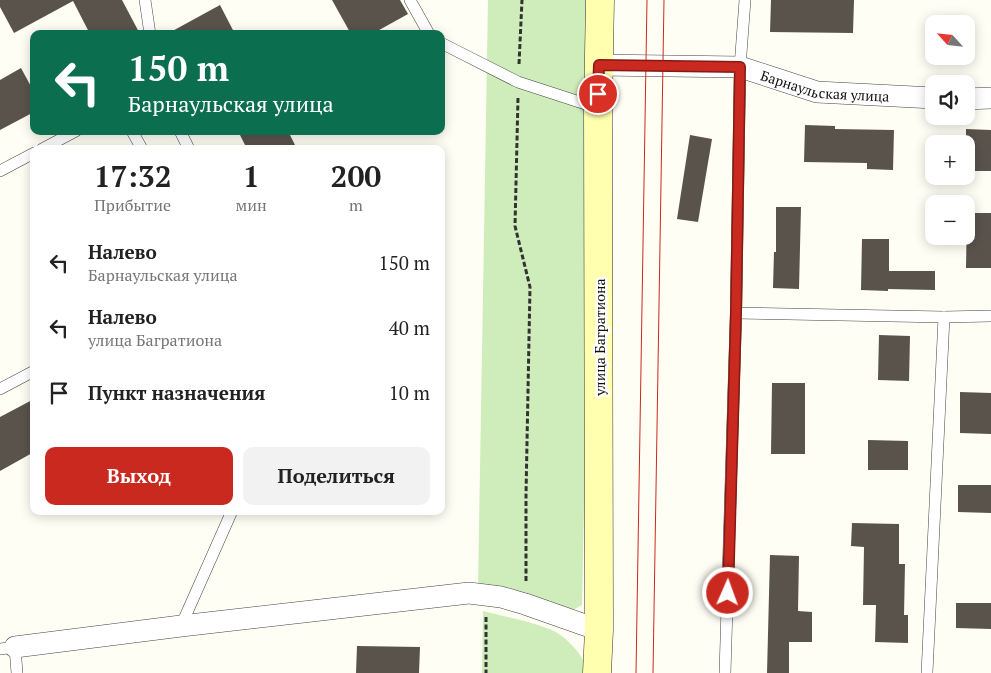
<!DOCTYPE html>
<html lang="ru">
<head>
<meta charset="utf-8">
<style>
  body { margin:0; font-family:"PT Serif",serif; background:#f2f2f2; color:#222; height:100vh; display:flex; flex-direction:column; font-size:19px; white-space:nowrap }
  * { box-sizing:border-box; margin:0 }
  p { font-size:16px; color:#767676 }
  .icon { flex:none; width:28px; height:28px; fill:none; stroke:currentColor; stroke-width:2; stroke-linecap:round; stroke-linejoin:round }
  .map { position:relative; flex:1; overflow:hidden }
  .drawer { position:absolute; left:30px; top:145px; width:415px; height:370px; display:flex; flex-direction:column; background:#fff; border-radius:10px; box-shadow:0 2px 12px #0003 }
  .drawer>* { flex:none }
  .guide { position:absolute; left:30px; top:30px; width:415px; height:105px; border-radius:10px; box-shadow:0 2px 12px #0003; background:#0b6e4f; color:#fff; overflow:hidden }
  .needle { width:32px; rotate:297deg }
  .controls { position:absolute; left:925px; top:15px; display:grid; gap:10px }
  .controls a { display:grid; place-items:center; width:50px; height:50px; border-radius:10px; background:#fff; box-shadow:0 2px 12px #0003; font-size:25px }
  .pin { position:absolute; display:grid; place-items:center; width:42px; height:42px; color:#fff; margin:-21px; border:2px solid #fff; border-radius:50%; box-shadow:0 1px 5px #0007 }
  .me { position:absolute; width:55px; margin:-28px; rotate:2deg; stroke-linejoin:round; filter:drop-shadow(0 0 4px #0008) }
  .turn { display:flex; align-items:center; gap:18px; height:105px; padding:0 15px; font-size:22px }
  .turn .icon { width:65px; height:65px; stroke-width:2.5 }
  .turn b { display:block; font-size:35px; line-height:42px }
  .eta { display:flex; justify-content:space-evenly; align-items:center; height:85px; text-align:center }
  .eta b { font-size:30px; font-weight:700; line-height:35px }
  .button { display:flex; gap:10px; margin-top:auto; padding:10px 15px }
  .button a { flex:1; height:58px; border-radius:10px; background:#ca291f; color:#fff; font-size:20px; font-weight:700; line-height:58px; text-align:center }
  .button a+a { background:#f2f2f2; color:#222 }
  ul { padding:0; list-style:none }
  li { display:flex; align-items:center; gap:15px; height:65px; padding:0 15px }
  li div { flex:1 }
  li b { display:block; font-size:19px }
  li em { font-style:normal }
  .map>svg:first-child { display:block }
  .green { fill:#cfedba }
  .building { fill:#5a534c }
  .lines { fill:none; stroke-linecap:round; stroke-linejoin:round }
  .lane-casing { stroke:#434343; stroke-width:12 }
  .street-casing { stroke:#434343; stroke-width:22 }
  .secondary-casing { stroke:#323232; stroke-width:29 }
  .path { stroke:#323232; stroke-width:3; stroke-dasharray:5 2.5; stroke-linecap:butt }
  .lane { stroke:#fff; stroke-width:11 }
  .street { stroke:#fff; stroke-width:21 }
  .secondary { stroke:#ffffaf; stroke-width:28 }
  .tram { stroke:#ca291f; stroke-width:1 }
  .route-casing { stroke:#831b14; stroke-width:12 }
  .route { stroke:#ca291f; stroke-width:9 }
  .labels { text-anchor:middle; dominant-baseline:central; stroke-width:5; stroke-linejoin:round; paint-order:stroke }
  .street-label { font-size:14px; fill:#101010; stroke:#fff }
</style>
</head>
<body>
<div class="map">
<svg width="991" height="673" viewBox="0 0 991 673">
  <rect width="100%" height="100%" fill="#fffef4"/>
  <g class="green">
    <polygon points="488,0 594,0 582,605 571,611 478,587"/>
    <path d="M483,611c23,6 49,10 71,20 10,5 22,17 28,27 2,4 2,10 2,15h-102z"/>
  </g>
  <g class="building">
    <polygon points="0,0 122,0 140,34 90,34 73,1 14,33 0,7"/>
    <polygon points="332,0 400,0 408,14 372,34 351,34"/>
    <polygon points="771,0 854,0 853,33 770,32"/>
    <polygon points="220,5 235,34 167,34"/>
    <polygon points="21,68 34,92 34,112 0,130 0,80"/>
    <polygon points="805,125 835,126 835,129 894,130 893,170 867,169 867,163 804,162"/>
    <polygon points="966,129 991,130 991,171 966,171"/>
    <polygon points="238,131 288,131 297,149 247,149"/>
    <polygon points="690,135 712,139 698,222 677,219"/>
    <polygon points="776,207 801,207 799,289 773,288 774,252 776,252"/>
    <polygon points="967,213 991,213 991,268 966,268"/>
    <polygon points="862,239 889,239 889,271 935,271 935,290 888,289 888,291 861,290"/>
    <polygon points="879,335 910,336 909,381 878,380"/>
    <polygon points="772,383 805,383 805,454 771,454"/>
    <polygon points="960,392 991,393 991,434 960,433"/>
    <polygon points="34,399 34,452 0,471 0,417"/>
    <polygon points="868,440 908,441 908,470 868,470"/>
    <polygon points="958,485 991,485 991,513 958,512"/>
    <polygon points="852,523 899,524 899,564 905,564 904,615 908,615 908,643 875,642 876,605 863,605 864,547 851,546"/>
    <polygon points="770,555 799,556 798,611 812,612 812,642 789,642 789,673 767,673"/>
    <polygon points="956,603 991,603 991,629 956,628"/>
    <polygon points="357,646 420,647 419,673 356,673"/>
  </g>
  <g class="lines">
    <defs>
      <g id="lane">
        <polyline points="145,0 150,34"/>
        <polyline points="410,0 429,34"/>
        <polyline points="441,43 518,82 598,108"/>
        <polyline points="132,131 142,149"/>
        <polyline points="180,131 189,149"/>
        <polyline points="42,149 76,131"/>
        <polyline points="0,171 34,153"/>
        <polyline points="736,313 944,317 991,316"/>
        <polyline points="0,389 34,371"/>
        <polyline points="181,626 232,511"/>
        <polyline points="0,649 15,647 17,673"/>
        <polyline points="725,673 736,313 740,67 745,0"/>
        <polyline points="927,673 944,317"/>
      </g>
      <g id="street">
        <path id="s1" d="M599,65l141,2 77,25 117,6"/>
        <polyline points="966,99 991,98"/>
        <polyline points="15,647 181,626 469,593 501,597 525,604 599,630"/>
      </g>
      <polyline id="secondary" points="597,673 599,630 598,108 600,0"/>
    </defs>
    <use href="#lane" class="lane-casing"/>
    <use href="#street" class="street-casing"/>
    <use href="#secondary" class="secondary-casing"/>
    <g class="path">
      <polyline points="519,64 522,0"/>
      <polyline points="518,98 515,226 530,287 526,495 526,582"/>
      <polyline points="486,617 486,673"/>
    </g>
    <use href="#lane" class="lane"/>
    <use href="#street" class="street"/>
    <use href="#secondary" class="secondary"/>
    <g class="tram">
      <polyline points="636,673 647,0"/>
      <polyline points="653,673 664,0"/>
    </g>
  </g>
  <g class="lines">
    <defs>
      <polyline id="route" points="598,94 599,65 740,67 736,313 728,593"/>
    </defs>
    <use href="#route" class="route-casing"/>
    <use href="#route" class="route"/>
  </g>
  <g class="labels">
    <g class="street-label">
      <text stroke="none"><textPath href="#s1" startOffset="229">Барнаульская улица</textPath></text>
      <text transform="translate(599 337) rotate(-90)">улица Багратиона</text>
    </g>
  </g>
</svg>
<div class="controls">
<a><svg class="needle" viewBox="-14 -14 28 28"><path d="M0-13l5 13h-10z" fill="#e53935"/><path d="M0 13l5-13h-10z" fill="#767676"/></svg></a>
<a><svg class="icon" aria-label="sound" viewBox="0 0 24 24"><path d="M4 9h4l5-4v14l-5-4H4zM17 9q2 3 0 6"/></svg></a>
<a>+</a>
<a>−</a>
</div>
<div class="pin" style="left:598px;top:94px;background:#d93025"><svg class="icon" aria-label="arrive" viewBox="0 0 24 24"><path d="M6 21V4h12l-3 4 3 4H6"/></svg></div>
<svg class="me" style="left:728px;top:593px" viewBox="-20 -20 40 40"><circle r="17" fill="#ca291f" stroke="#fff" stroke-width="3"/><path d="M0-11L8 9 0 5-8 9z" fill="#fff"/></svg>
<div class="guide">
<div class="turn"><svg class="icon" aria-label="left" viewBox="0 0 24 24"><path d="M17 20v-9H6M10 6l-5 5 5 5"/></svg><div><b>150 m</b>Барнаульская улица</div></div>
</div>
<section class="drawer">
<div class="eta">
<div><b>17:32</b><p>Прибытие</p></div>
<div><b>1</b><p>мин</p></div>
<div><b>200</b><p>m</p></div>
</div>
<ul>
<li><svg class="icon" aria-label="left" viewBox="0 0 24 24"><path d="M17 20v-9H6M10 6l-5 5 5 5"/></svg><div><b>Налево</b><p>Барнаульская улица</p></div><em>150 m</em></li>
<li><svg class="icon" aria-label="left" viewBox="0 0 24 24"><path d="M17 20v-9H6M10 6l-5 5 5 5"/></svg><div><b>Налево</b><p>улица Багратиона</p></div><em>40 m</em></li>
<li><svg class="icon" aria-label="arrive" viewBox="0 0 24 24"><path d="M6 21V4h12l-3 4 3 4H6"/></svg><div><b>Пункт назначения</b></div><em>10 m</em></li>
</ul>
<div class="button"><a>Выход</a><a>Поделиться</a></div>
</section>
</div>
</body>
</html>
